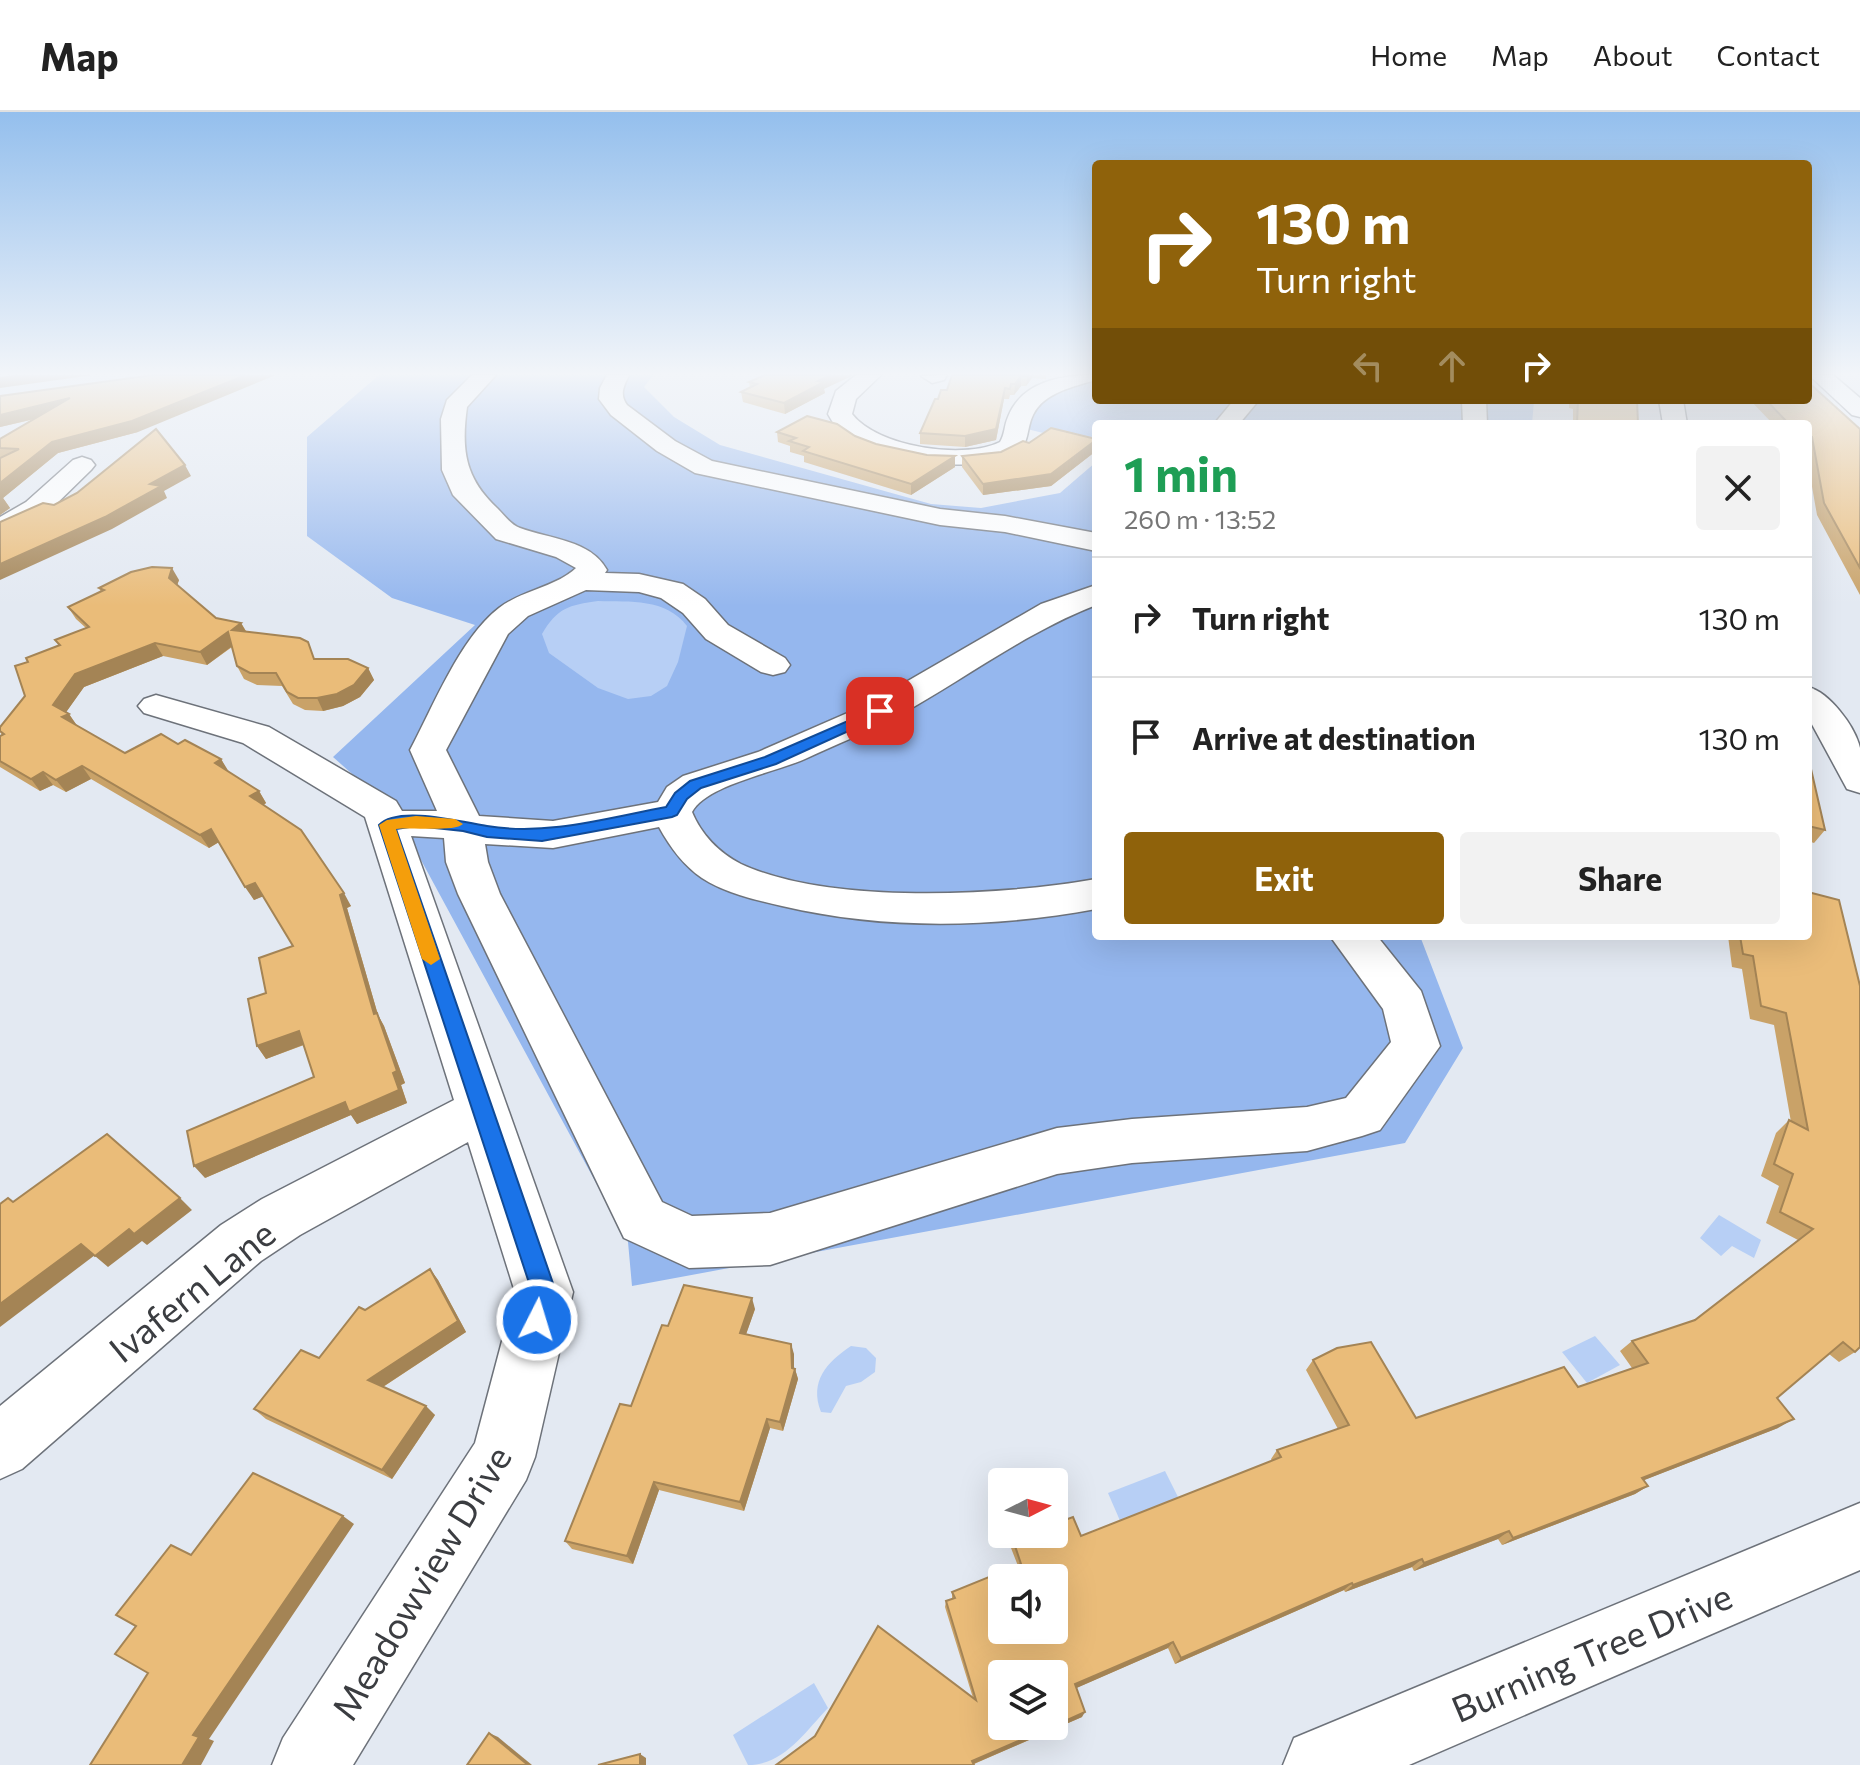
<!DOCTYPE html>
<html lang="en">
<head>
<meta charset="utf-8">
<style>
  body { margin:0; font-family:Commissioner,sans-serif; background:#f2f2f2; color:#222; height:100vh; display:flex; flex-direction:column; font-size:30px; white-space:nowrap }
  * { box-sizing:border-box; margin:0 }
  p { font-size:26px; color:#767676 }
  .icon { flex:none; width:44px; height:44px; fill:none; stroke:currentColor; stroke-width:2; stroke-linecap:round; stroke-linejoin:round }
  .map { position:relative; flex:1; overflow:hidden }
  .panel { position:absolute; left:1092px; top:308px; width:720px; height:520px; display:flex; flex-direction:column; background:#fff; border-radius:8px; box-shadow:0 8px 32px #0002 }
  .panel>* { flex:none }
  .hud { position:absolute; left:1092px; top:48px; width:720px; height:244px; border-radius:8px; box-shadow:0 8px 32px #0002; background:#8f620b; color:#fff; overflow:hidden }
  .needle { width:52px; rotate:84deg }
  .fabs { position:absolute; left:988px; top:1356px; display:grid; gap:16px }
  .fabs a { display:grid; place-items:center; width:80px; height:80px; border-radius:8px; background:#fff; box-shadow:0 8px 32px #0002; font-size:40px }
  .pin { position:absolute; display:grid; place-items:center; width:68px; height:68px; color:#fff; margin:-34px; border-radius:16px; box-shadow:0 4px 12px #0006 }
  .me { position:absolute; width:88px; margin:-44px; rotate:5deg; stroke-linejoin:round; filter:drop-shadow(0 0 6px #0008) }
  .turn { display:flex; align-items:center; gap:28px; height:168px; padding:0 32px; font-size:36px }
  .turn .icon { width:104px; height:104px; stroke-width:2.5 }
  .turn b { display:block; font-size:56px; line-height:68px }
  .lanes { display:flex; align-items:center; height:76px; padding:0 32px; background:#0003; justify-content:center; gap:40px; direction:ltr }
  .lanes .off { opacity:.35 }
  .round { display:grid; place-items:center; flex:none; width:84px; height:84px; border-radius:8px; background:#f2f2f2 }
  .headline { display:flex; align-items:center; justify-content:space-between; height:136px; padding:0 32px }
  h1 { font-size:48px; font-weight:700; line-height:60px; color:#1e9e55 }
  .action { display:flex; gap:16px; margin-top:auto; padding:16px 32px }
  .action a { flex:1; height:92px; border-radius:8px; background:#8f620b; color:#fff; font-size:32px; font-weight:700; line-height:92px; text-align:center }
  .action a+a { background:#f2f2f2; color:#222 }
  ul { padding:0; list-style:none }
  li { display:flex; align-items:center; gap:24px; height:120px; padding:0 32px; border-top:2px solid #e0e0e0 }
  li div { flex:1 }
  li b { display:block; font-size:30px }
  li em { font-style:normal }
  header { display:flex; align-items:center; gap:48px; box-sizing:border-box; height:112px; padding:0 40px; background:#fff; border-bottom:2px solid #e0e0e0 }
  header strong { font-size:38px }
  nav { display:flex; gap:44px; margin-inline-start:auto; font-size:28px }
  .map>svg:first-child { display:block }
  .green { fill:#95b7ee }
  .water { fill:#b7cff5 }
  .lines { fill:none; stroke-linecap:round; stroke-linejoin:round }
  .minor-casing { stroke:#6d727a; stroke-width:3 }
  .minor { fill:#fff; fill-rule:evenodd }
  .wall { fill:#c9a268 }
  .shaded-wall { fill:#a48455 }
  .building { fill:#eabc79; stroke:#a48455; stroke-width:2; fill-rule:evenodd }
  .route { fill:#1a73e8; stroke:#114b97; stroke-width:2 }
  .slow { fill:#f59e0b }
  .labels { text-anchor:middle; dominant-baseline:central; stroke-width:6; stroke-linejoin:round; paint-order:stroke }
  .near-street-label { font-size:36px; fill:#3b3d41; stroke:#fff }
</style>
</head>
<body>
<header>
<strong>Map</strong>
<nav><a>Home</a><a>Map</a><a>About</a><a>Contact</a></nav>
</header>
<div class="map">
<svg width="1860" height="1653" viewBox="0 0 1860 1653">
  <rect width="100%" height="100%" fill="#e3e9f2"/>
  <g class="green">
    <polygon points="379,263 653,263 644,275 674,305 720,333 931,392 981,396 1060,381 1096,350 1096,824 1420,824 1463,936 1405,1031 632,1174 628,1130 395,700 333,645 475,513 392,486 307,424 307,325"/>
    <polygon points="1096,264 1096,288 1534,289 1532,312 1096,312 1096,334 1027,317 1028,302 1052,280"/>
  </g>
  <g class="water">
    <path d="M598,489c32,1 68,-3 89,25l-9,36 -11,24 -16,10 -23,3 -30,-11 -49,-35 -7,-19c15,-26 27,-29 56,-33z"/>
    <polygon points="1719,1103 1761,1128 1754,1146 1732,1134 1721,1144 1700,1126"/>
    <polygon points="1595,1224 1620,1253 1587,1271 1562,1240"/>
    <path d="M851,1234l15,2 10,10 -1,14 -14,10 -15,4 -15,27 -10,-1c-12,-31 6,-50 30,-66z"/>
    <polygon points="1165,1359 1179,1387 1121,1411 1108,1381"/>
    <path d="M814,1571l14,25c-23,24 -44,57 -80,57l-15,-30z"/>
  </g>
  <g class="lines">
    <defs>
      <g id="minor">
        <path d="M472,263h24l-29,32c-6,43 -2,71 30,101 7,7 14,17 23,20 30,11 71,12 87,42l-2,3 34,1 44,10 22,15 23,26 57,33 5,7 -5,7 -12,3 -12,-3 -55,-33 -23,-26 -22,-15 -22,-6 -53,-2 -58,26 -20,18 -62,116 33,66 74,5 105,-19 9,-15 16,-11 75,-24 110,-48 173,-100 55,-19v20c-72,28 -134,76 -202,113 -29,15 -59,27 -89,41 -29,13 -99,26 -113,53 9,22 27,41 49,52 89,41 260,32 355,15v30c-103,19 -212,21 -314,-3 -27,-6 -57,-13 -80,-28 -19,-13 -32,-31 -43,-51l-106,21 -68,-4 3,18 12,32 162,308 30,14 78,-3 287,-85 75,-9 175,-12 39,-9 45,-56 -8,-33 -53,-73h47l44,55 19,55 -60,84 -18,6 -55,15 -175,12 -75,11 -287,91 -81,3 -65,-30 -166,-344 -12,-32 -2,-24 -33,-2 162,456 -38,165 -9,23 -173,285h-81l11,-27 192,-295 40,-151 -47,-150 -168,93 -39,26 -239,208 -22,10v-73l221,-181 41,-26 192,-99 -89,-283 -122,-74 -99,-30 -6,-7 6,-7 12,-4 113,32 127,74 6,10h35l-27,-61c23,-43 50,-112 89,-142 23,-18 55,-20 77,-40l-20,-11 -60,-18 -43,-44 -11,-25 -1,-51 6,-19z"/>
        <path d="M607,263h22c-5,11 -10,19 -2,30l48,36 37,20 228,48 65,7 91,17v18l-91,-19 -65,-7 -245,-52 -38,-22 -46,-36 -12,-16 1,-11z"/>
        <path d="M856,263h25l-25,24 -4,15c25,33 112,46 148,28 5,-8 4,-16 8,-25 14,-36 54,-42 88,-42v5c-21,6 -53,13 -63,35 -7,14 -3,29 -17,38 -35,23 -143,9 -174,-18 -5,-5 -10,-14 -14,-21l8,-23z"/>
        <polygon points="947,263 944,268 932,271 921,264"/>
        <polygon points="1809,263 1833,263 1860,286 1860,305 1852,303"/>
        <polygon points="1234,288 1259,288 1239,312 1214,312"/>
        <polygon points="1462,288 1486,288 1487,312 1463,312"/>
        <polygon points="1659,288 1683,288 1687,312 1663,312"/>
        <polygon points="82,345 91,348 95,353 91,358 46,402 0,424 0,405 26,390 73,348"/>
        <path d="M1808,575c21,5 47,39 52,61 0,13 0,31 0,45l-13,-4 -39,-72z"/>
        <polygon points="1860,1391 1860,1458 1409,1653 1283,1653 1294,1626"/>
      </g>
    </defs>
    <use href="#minor" class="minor-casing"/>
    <use href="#minor" class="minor"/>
  </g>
  <g class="wall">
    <polygon points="952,263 1046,263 1046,267 1032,266 1026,274 1021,274 1014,283 1010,283 1009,287 1004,287 996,328 965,335 920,332 920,321 938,287 947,278"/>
    <polygon points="749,270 824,277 825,281 785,302 743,290 741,280 750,276"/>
    <polygon points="0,284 138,320 58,341 3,386 10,396 0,403 0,327 35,307 0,315"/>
    <polygon points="1569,288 1637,288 1638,312 1573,312 1573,297 1569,296"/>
    <polygon points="1750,288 1808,288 1860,317 1860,483 1817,403 1808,352 1808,312 1773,312"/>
    <polygon points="777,320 855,324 876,332 927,343 955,344 955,355 911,383 804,350 804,344 790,340 790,334 778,330"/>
    <polygon points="1029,331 1096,339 1051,374 983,383 962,355 962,344 1001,340"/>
    <polygon points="179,468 177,473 216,506 241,511 246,519 315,547 368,556 374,568 360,585 343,594 323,599 305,598 293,592 282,574 257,573 244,567 237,554 232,535 207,553 163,544 84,575 66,600 69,602 77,614 125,641 178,632 221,647 228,660 259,679 266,691 264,693 351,794 347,796 378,903 384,914 405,971 401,973 407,991 357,1012 351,1003 205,1066 314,965 304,933 266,947 257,934 266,881 293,834 263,784 254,788 219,730 209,736 91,667 66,680 53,673 40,679 0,655 0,624 2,623 0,620 0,615 25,584 28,550 59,534 55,528 86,516 76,507 68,495 101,480 99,476"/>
    <polygon points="1808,644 1825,718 1814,731 1808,729"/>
    <polygon points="1728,824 1808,824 1855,1240 1839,1250 1829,1242 1777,1286 1778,1316 1644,1368 1648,1374 1635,1382 1502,1433 1498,1427 1414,1459 1412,1455 1345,1480 1344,1478 1175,1552 1168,1536 1076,1576 1082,1605 974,1652 776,1653 973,1586 945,1495 946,1489 952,1487 952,1480 1018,1454 1011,1436 1013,1428 1081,1424 1272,1349 1271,1347 1277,1338 1338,1317 1306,1258 1313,1248 1416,1306 1578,1275 1632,1256 1620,1239 1632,1229 1695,1208 1798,1128 1766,1111 1779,1074 1761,1064 1776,1021 1789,1008 1791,1010 1774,913 1750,907 1742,857 1732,855"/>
    <polygon points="430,1157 438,1168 466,1220 383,1275 435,1303 392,1367 266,1307 254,1297 319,1246 365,1198"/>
    <polygon points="755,1197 746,1222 794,1242 794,1256 795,1257 798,1267 783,1319 770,1316 744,1399 659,1378 633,1452 572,1437 565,1429 631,1294 668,1214"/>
  </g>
  <g class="shaded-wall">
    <polygon points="14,263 93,263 0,276 0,265"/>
    <polygon points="246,263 276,263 138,320 58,341 3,386 10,396 0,403 0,371 52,330"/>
    <polygon points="831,263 854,263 824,277 825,281 785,302 784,291 818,269"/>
    <polygon points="1028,263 1032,263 1032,266 1026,274"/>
    <polygon points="1021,264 1021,274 1014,283 1015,272"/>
    <polygon points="1005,276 1004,287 996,328 965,335 965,324"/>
    <polygon points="70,286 76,297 0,315 0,303"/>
    <polygon points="1096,328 1096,339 1051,374 983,383 983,372"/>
    <polygon points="955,344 955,355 911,383 911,372"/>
    <polygon points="185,353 191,364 164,379 167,386 112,417 0,468 0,452"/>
    <polygon points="172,456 179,468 175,479 169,466"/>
    <polygon points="241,511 248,523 232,518"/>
    <polygon points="228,520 235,532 207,553 200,540"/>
    <polygon points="155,531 163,544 84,575 62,606 53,593 75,562"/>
    <polygon points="368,556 374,568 360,585 343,594 323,599 317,586"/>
    <polygon points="69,602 78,615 62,605"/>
    <polygon points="221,647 229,660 215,651"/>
    <polygon points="82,654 91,667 66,680 56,668"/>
    <polygon points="43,660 53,673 40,679 31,667"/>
    <polygon points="259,679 266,691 257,697 250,684"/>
    <polygon points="211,717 219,730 209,736 200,723"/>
    <polygon points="255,771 264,784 254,788 245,775"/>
    <polygon points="344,781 351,794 347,796 378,903 384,914 405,971 401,973 407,991 357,1012 351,1003 205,1066 194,1054 345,990 374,902 340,783"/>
    <polygon points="299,919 308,931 266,947 257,934"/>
    <polygon points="180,1086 192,1098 147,1133 142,1129 108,1155 95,1144 129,1117"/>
    <polygon points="81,1132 95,1143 0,1215 0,1192"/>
    <polygon points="430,1157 438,1168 466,1220 378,1278 368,1268"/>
    <polygon points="752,1186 755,1197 743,1231 740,1221"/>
    <polygon points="791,1232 794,1242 794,1262 795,1257 798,1267 783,1319 780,1310 792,1256"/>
    <polygon points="426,1294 435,1303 392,1367 382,1358"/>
    <polygon points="767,1307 770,1316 744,1399 740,1390"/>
    <polygon points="1794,1307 1778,1316 1629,1374 1642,1366"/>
    <polygon points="654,1370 659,1378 633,1452 627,1444"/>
    <polygon points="1648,1374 1635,1382 1502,1433 1513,1426"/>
    <polygon points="343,1404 354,1412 209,1627 214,1629 201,1653 182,1653 193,1623"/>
    <polygon points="1509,1419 1498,1427 1414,1459 1424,1451"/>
    <polygon points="1422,1447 1412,1455 1345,1480 1353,1473"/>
    <polygon points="1352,1471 1344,1478 1175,1552 1181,1546"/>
    <polygon points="1173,1530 1168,1536 1072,1578 1075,1572"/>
    <polygon points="1085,1600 1082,1605 971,1653 972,1649"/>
    <polygon points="489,1621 498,1625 532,1653 528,1653"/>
    <polygon points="640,1642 646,1646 646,1653 640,1653"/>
  </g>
  <g class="building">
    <polygon points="153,263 246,263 132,309 52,330 0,371 0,346 19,337 0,336 0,327 70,286 0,303 0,284"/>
    <polygon points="765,263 831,263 818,269 824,270 784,291 741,280 757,272 749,270"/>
    <polygon points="952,263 1028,263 1027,264 1021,264 1015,272 1011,272 1010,277 1005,276 996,317 965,324 920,321 935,287 938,287 941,278 947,278"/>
    <polygon points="1808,270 1860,317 1860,456 1824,391 1812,325 1808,325 1808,312 1789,312 1766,288 1808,288"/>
    <polygon points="1578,288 1637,288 1638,312 1577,312"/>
    <polygon points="807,304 837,312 855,324 876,332 927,343 955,344 911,372 803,339 809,335 789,329 796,326 777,320"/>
    <polygon points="1051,316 1096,327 1096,328 1051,362 983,372 962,344 1001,340 1023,329 1029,331"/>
    <polygon points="156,317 185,353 150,372 161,374 105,405 0,452 0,410 43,391 54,393 77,381"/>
    <polygon points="152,455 172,456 169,466 216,506 241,511 232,518 300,526 308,530 314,547 348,547 368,556 354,573 337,582 317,586 298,586 287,580 276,561 250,561 237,554 228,520 200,540 155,531 75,562 53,593 69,602 62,605 125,641 161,622 178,632 185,628 221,647 215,651 259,679 250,684 301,718 344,781 340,783 374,902 377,901 397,959 393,961 399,978 349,1000 345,990 194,1054 187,1019 314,965 299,919 257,934 248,887 266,881 259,846 293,834 255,771 245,775 211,717 200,723 82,654 56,668 43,660 31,667 0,649 0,624 4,622 0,619 0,615 25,584 15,554 28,550 26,546 60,533 55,528 89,515 68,495 104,478 99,476 131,460"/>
    <polygon points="1808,644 1825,718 1808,714"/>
    <path d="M1808,780l31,8 21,86v361l-5,5 -12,-10 -66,56 17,21 -152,59 6,8 -135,52 -4,-7 -85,32 -2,-4 -69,26 -1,-2 -171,75 -8,-16 -98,42 10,28 -31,14v-52h-52v52h51l-81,35 2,4h-198l39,-29 63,-110 98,74 -30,-99 9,-3 -3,-6 69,-28 -8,-24 15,-6h26v-10l19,-7 8,19 200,-79 -4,-7 72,-25 -36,-65 24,-12 34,-6 45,76 148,-51 14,20 70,-24 -16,-22 63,-21 118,-91 -33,-17 13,-38 -19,-10 15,-44 19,10 -22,-117 -25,-7 -8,-50 -10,-2 -3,-18h68zM1002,1466h52v52h-52z"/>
    <polygon points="107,1022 180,1086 134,1122 129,1117 95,1144 81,1132 0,1192 0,1092 8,1086 13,1090"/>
    <polygon points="430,1157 458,1209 368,1268 426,1294 382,1358 254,1297 301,1238 319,1246 359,1195 365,1198"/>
    <polygon points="684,1173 752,1186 740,1221 791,1232 792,1256 795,1257 780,1310 767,1307 740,1390 654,1370 627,1444 565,1429 620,1292 631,1294 662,1213 668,1214"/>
    <polygon points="253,1361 343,1404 193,1623 199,1625 182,1653 90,1653 148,1561 115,1542 136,1514 116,1503 171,1433 191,1443"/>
    <polygon points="489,1621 528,1653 467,1653"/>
    <polygon points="640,1642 640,1653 598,1653"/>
  </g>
  <linearGradient id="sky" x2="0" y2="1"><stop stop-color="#94bfed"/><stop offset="0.53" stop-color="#f2f5f9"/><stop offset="1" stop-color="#f2f5f9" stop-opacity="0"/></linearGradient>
  <rect width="1860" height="494" fill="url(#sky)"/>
  <path class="route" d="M880,595l8,4 -2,3 -110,50 -75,24 -14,11 -10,16 -5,2 -130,24 -55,-4 -24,-6 -47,-5 -20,3 160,463 -10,36 -9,4 -9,-4 -3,-8 7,-28 -153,-467c19,-20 83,-3 108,1 60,10 120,-8 179,-19l9,-14 15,-12 75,-24z"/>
  <path class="slow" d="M416,704l39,3 8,5c-8,8 -50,3 -67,5l44,130 -9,6 -9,-6 -43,-134 8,-5z"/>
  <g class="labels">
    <g class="near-street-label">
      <text transform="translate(191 1178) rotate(-39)">Ivafern Lane</text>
      <text transform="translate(420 1470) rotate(-59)">Meadowview Drive</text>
      <text transform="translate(1591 1539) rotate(-23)">Burning Tree Drive</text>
    </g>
  </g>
</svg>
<div class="fabs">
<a><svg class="needle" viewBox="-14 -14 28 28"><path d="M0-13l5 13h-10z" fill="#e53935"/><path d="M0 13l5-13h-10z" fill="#767676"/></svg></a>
<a><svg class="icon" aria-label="sound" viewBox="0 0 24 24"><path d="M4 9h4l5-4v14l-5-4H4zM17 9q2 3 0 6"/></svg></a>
<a><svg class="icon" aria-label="layers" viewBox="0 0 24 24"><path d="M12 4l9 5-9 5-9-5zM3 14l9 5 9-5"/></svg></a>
</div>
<div class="pin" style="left:880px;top:599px;background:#d93025"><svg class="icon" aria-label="arrive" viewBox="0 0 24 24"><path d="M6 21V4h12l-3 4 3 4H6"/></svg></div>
<svg class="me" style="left:537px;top:1208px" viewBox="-20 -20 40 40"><circle r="17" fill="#1a73e8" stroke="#fff" stroke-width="3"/><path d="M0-11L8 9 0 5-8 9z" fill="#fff"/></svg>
<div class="hud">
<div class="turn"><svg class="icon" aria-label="right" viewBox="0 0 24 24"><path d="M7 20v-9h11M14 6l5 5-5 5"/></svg><div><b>130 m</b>Turn right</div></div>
<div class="lanes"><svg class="icon off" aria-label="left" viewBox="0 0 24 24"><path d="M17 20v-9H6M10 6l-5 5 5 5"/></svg><svg class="icon off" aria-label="ahead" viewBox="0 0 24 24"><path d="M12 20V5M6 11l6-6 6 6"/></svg><svg class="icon" aria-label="right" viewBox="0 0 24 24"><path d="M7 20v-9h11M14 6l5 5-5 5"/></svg></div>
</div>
<section class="panel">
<div class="headline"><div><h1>1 min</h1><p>260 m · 13:52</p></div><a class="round"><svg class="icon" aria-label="close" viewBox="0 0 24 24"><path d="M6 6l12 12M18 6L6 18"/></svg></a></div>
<ul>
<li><svg class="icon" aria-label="right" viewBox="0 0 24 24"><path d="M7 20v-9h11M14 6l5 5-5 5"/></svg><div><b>Turn right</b></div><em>130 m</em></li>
<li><svg class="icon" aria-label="arrive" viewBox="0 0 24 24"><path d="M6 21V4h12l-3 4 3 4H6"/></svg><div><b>Arrive at destination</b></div><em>130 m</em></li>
</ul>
<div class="action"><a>Exit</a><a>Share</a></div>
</section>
</div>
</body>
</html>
